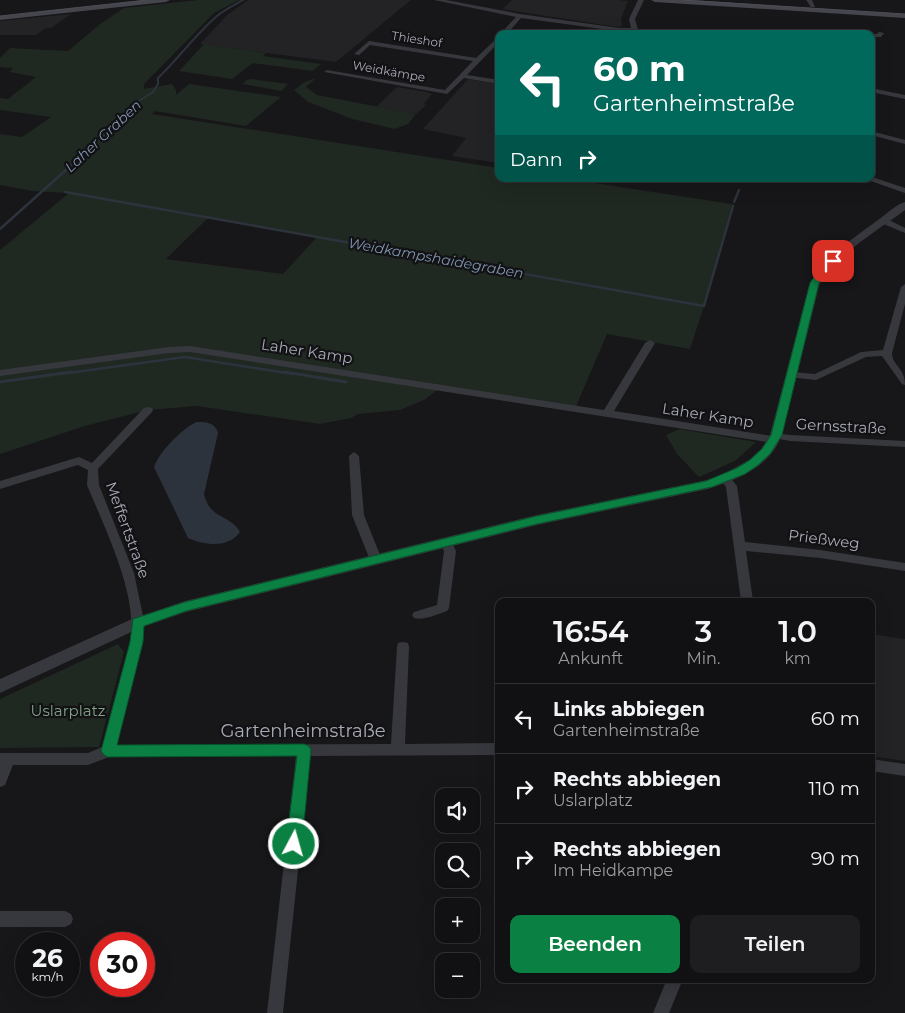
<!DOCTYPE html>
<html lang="de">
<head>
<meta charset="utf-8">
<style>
  body { margin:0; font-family:Montserrat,sans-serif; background:#1e1e20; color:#f1f3f6; height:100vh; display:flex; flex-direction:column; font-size:19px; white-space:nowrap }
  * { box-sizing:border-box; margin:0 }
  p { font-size:16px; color:#9c9d9f }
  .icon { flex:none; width:28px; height:28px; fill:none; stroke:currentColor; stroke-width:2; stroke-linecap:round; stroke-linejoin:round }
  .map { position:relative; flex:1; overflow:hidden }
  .details { position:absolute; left:495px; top:598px; width:380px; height:385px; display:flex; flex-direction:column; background:#111012; border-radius:10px; box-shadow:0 5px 20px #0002,0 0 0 1px #303032 }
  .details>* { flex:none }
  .guide { position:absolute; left:495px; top:30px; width:380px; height:152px; border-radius:10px; box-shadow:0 5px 20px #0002,0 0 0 1px #303032; background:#00695c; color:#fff; overflow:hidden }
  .buttons { position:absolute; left:435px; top:788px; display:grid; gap:10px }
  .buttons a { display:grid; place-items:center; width:45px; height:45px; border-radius:10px; background:#111012; box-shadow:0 5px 20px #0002,0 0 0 1px #303032; font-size:25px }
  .speed { position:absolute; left:15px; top:932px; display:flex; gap:10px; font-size:25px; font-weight:700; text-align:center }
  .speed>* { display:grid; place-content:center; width:65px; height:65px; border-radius:50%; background:#111012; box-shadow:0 5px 20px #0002,0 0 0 1px #303032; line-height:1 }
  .speed small { font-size:12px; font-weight:400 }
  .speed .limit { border:8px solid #d22; background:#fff; color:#111 }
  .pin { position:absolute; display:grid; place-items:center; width:42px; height:42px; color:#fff; margin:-21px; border-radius:10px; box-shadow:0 2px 8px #0006 }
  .me { position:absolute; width:55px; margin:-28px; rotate:6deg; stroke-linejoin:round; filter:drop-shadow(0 0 4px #0008) }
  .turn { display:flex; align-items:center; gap:18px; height:105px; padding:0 15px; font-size:22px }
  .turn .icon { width:65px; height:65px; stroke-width:2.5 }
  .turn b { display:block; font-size:35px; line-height:42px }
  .then { display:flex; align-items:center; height:48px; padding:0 15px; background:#0003; gap:10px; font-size:19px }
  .eta { display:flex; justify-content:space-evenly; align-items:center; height:85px; text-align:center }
  .eta b { font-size:30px; font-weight:600; line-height:35px }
  .primary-button { display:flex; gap:10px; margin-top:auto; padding:10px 15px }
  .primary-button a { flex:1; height:58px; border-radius:10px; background:#0b8043; color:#fff; font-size:20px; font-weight:600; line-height:58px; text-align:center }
  .primary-button a+a { background:#1e1e20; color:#f1f3f6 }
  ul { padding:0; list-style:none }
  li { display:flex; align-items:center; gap:15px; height:70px; padding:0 15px; border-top:1px solid #303032 }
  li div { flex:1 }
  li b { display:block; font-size:19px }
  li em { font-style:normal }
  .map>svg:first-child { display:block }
  .built { fill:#232225 }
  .green { fill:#202822; fill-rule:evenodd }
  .water { fill:#2d333c }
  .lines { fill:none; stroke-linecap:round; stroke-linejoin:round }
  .stream-far2 { stroke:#2d333c; stroke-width:2 }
  .stream-far1 { stroke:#2d333c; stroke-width:2.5 }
  .stream { stroke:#2d333c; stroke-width:3 }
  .minor { fill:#37383d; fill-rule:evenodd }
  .tertiary { fill:#37383d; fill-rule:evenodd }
  .secondary { fill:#45464d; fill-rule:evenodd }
  .tram { stroke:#4c4d54; stroke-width:1 }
  .route { fill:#0b8043; stroke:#07532c }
  .labels { text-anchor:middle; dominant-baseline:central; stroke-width:4.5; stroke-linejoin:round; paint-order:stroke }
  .far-street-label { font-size:12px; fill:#a9abb8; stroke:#121113 }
  .far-water-label { font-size:14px; font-style:italic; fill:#8095b2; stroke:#121113 }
  .street-label { font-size:15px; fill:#a9abb8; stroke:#121113 }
  .park-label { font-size:15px; fill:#80a387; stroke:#121113 }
  .near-street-label { font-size:18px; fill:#a9abb8; stroke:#121113 }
</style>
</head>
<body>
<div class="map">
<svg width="905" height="1013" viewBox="0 0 905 1013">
  <rect width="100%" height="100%" fill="#171618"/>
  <g class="built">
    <polygon points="248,0 411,0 336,62 200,44 227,15"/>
    <polygon points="512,0 618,0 628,1 621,19 622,26 617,27 502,9"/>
    <polygon points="71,14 51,28 46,28 36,35 0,35 0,21"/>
    <polygon points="468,79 499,84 499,163 452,156 466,138 423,129"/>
    <polygon points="397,87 427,92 432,94 424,104 426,105 416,114 376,107"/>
    <polygon points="871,634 905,639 905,761 871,756"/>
  </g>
  <g class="green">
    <path d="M199,0h40l-25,13 -69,70 -2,6 29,-5 4,6v5l13,-11 92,13 -35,29 -91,-15 -3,3 347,54v11h69l164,25 -28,102 -14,43 -83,-15 -32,75 -134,-22 -17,13 -24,10 -42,4 -7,4 -31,6 -123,-18 -49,4 -63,16 -85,28v-204l69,-57 -37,-2 -32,-6v-51l22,3 29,-20 -51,-7v-12l8,1 28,-22 -26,-5 3,-4 -13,-1v-9l10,-10 58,3 32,-27 24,-16zM208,218l109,19 -34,37 -117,-15z"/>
    <polygon points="204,44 266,53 263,56 321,64 313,71 253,63 232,79 179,71"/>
    <polygon points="251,79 288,84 281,91 243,84 246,80"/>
    <polygon points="313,79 315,79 306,87 317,95 416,114 408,124 395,129 352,119 308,102 294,90 305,82"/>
    <polygon points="679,429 756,442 735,461 699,477 677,454 666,435"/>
    <polygon points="118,644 124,652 99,747 0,748 0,699"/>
  </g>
  <path class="water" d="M196,422c10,0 19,0 22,11l-14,61c6,26 26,20 36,38 -12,17 -36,13 -52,6l-34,-71c6,-16 27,-37 42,-45z"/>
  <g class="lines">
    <path class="stream-far2" d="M74,162l44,-39 13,-17 22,-14 5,-8v-6c21,-20 37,-43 59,-62 7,-6 17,-11 26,-16"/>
    <g class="stream-far1">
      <polyline points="65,192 704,306 733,206"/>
      <polyline points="734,202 739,190"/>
      <polyline points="0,229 76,161"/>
      <polyline points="61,374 185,357 293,374"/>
    </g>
    <g class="stream">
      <polyline points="285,372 346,382"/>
      <polyline points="0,382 71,372"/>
    </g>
    <g class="minor">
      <polygon points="434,0 446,0 520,14 619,28 631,28 629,19 638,0 644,0 635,19 639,34 521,18 507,34 500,34 516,17"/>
      <polygon points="806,0 812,0 815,7 811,7"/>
      <polygon points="820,29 848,32 851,34 804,34"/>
      <polygon points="695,32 699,33 700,34 692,34"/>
      <polygon points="879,32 884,33 881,37 871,37 871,34 869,34 877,34"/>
      <polygon points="499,36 499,42 467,75 499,80 499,84 464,78 447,94 324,72 327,70 445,90 473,61 370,45 359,55 354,54 369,41 476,58"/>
      <polygon points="871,88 905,95 905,99 871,92"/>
      <polygon points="871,131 905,140 905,144 871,135"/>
      <polygon points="872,177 905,188 905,193 865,179"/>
      <polygon points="881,219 887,219 905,228 905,233 881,223"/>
      <path d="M905,284v20l-13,49c0,13 13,14 13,32l-3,-1 -20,-28 -16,1 -50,23 -28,-3 -2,-2 2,-2 3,-1 24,2 46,-22 22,-2 18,-63z"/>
      <polygon points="650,340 655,343 614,411 772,436 772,433 790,435 905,441 905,447 790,441 779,439 778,442 774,443 190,352 169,353 0,376 0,370 169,347 190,346 604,410 645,343"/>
      <path d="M148,407l4,1 1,2 -1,2 -54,57 1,16 35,88 9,43v26l-26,103 274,-1 6,-97 1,-4 5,-1 5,1 1,4 -4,97 94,-1v12l-189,1 -27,257h-16l29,-257 -187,1 -21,8h-75l-8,20 -5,2v-34h88l14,-6c9,-33 22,-70 28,-104 9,-47 -25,-114 -43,-158l1,-15 -10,-5 -78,24v-8l79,-24 13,6 52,-55z"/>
      <polygon points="354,452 359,456 364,515 382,560 380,563 372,563 370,560 352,515 349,456"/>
      <polygon points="725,475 729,476 737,486 745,542 820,550 905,563 905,571 820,558 746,551 753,601 741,601 726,487 720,479"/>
      <path d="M446,538l4,1 6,12 -7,57 -2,3c-9,3 -24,10 -33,7l-2,-3 2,-3 23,-7 7,-54 -4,-9 2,-3z"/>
      <polygon points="871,759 905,764 905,776 871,771"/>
      <polygon points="0,911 65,911 71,914 73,919 71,924 65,927 0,927"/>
      <polygon points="667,979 683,979 669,1013 653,1013"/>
    </g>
    <path class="tertiary" d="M905,202v8c-29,22 -68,43 -86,76l-37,149c-3,7 -7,15 -12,20 -15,18 -40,27 -62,34l-171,36 -351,87 -44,15 -142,66v-14l132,-60 53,-18 352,-86 170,-35 13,-4 29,-16 12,-11 9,-14 39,-149c16,-30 46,-49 73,-69 7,-5 15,-13 23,-15z"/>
    <g class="secondary">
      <polygon points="145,0 170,0 166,2 0,20 0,16"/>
      <polygon points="651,0 691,0 905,14 905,18 655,2"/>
    </g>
    <g class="tram">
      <polyline points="682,0 905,14"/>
      <polyline points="0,16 147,0"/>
    </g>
  </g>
  <polygon class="route" points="830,259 837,261 824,274 819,283 782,435 770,454 758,465 745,474 712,487 537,524 186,611 144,626 143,642 117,745 304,744 309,746 311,750 302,844 299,848 294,850 289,848 286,844 297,756 108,757 104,755 101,751 130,642 133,619 185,602 537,516 706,481 737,468 750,460 762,449 771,435 810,283 818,271"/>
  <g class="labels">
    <g class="far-street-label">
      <text transform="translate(417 39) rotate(9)">Thieshof</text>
      <text transform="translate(389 71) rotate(10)">Weidkämpe</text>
    </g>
    <g class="far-water-label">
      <text transform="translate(103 136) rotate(-43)">Laher Graben</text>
      <text transform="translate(436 258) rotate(10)">Weidkampshaidegraben</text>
    </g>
    <g class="street-label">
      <text transform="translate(307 351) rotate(9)">Laher Kamp</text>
      <text transform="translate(708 415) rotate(9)">Laher Kamp</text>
      <text transform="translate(841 426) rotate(3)">Gernsstraße</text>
      <text transform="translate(128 530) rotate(70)">Meffertstraße</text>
      <text transform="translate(824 539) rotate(7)">Prießweg</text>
    </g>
    <g class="park-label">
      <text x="68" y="710">Uslarplatz</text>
    </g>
    <g class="near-street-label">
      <text x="303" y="731">Gartenheimstraße</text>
    </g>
  </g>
</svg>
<div class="buttons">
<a><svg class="icon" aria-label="sound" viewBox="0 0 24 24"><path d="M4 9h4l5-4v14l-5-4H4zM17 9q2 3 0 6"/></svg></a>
<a><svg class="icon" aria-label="search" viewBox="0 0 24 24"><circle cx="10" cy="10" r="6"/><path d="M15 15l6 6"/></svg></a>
<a>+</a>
<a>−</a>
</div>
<div class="speed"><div>26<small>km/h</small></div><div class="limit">30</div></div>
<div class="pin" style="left:833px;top:261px;background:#d93025"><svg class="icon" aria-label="arrive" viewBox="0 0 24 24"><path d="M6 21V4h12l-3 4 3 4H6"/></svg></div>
<svg class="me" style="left:294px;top:844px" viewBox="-20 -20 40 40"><circle r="17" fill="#0b8043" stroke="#fff" stroke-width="3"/><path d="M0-11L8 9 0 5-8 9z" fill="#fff"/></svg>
<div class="guide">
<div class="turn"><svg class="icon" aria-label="left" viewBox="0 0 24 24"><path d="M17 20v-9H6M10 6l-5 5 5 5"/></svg><div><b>60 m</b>Gartenheimstraße</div></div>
<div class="then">Dann<svg class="icon" aria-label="right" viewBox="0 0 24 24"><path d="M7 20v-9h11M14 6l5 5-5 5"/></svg></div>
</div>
<section class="details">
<div class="eta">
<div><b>16:54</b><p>Ankunft</p></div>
<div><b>3</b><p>Min.</p></div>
<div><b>1.0</b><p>km</p></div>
</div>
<ul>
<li><svg class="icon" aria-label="left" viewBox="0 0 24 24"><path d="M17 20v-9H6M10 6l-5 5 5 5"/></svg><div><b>Links abbiegen</b><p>Gartenheimstraße</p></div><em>60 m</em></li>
<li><svg class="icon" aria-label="right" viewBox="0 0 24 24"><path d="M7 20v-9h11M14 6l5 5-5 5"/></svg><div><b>Rechts abbiegen</b><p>Uslarplatz</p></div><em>110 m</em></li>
<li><svg class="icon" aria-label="right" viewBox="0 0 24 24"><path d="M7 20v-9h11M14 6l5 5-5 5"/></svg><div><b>Rechts abbiegen</b><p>Im Heidkampe</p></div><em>90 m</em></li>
</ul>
<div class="primary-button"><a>Beenden</a><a>Teilen</a></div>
</section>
</div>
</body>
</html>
